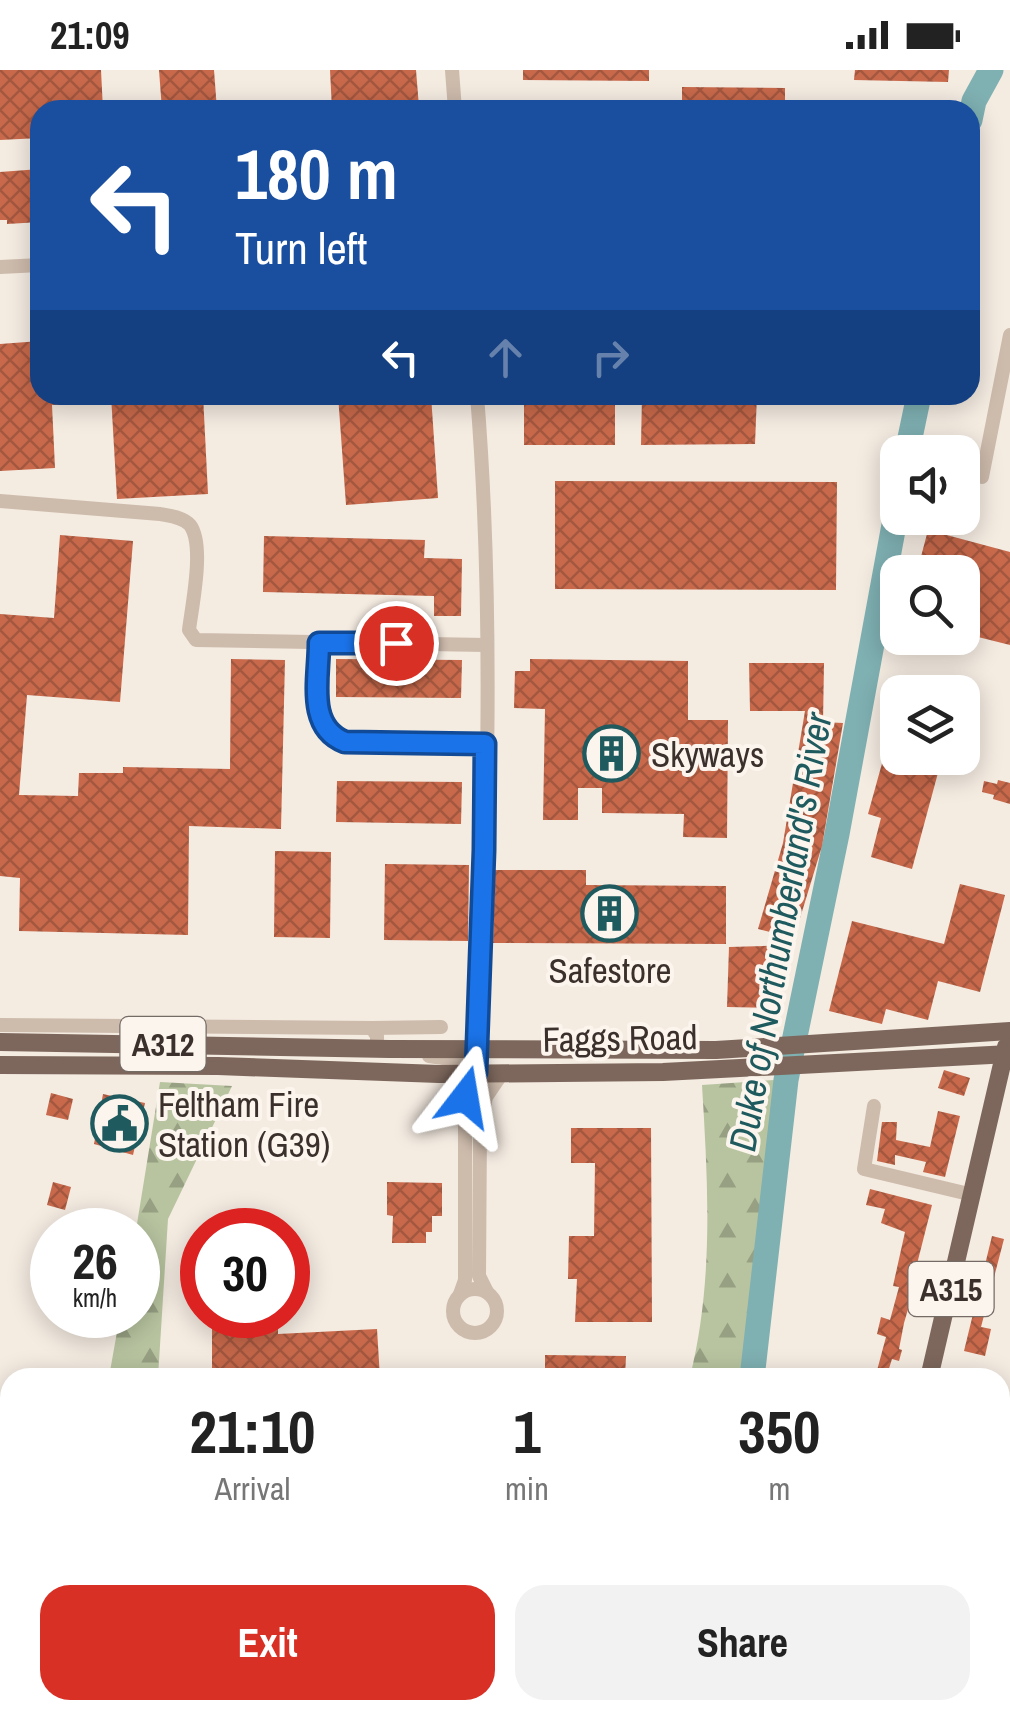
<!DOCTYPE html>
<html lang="en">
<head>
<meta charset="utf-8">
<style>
  body { margin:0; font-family:"Archivo Narrow",sans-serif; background:#f2f2f2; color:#222; height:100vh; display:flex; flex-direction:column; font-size:38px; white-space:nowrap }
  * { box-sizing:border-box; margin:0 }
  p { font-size:32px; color:#767676 }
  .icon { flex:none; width:55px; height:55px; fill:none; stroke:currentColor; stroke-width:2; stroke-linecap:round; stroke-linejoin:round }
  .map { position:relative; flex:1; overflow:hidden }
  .sheet { position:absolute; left:0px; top:1298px; width:1010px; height:352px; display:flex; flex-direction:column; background:#fff; border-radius:30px 30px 0 0; box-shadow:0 5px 25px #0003 }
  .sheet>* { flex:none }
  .hud { position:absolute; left:30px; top:30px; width:950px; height:305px; border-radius:30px; box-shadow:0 5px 25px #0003; background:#1a4fa0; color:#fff; overflow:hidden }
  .controls { position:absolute; left:880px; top:365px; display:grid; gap:20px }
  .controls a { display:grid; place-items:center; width:100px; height:100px; border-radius:20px; background:#fff; box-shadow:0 5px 25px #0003; font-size:50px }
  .speed { position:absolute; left:30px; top:1138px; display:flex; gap:20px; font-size:50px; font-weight:700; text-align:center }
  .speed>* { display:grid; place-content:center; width:130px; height:130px; border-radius:50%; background:#fff; box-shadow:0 5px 25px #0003; line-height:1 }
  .speed small { font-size:25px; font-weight:400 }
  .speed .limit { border:15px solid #d22; background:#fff; color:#111 }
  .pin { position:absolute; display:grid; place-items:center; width:85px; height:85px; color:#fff; margin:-42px; border:5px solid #fff; border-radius:50%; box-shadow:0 2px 10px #0007 }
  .me { position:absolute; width:110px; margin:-55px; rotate:14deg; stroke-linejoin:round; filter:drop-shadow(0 0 8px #0008) }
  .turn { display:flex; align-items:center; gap:35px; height:210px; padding:0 40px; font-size:45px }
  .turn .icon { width:130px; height:130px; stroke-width:2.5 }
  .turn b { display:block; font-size:70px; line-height:85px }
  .lanes { display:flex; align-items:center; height:95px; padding:0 40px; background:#0003; justify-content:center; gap:50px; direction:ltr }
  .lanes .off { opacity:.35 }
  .eta { display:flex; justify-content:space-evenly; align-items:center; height:170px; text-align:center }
  .eta b { font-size:60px; font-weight:700; line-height:70px }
  .button { display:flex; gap:20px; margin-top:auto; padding:20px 40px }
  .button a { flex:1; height:115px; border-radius:30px; background:#d93025; color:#fff; font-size:40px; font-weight:700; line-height:115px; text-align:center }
  .button a+a { background:#f2f2f2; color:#222 }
  .status { display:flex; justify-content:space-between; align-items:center; height:70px; padding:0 50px; background:#fff; direction:ltr }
  .status svg { height:28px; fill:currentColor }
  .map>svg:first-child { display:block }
  .grass { fill:#b8c4a0 }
  .forest { fill:url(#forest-firs) }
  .cemetery { fill:url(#cemetery-stones) }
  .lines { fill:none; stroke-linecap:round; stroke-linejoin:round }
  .river { stroke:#7fb0b2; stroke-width:25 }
  .building { fill:url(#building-cross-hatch) }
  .minor { stroke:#cdbbac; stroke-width:14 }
  .major { stroke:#7d675c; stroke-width:18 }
  .route-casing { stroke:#114b97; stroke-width:25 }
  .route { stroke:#1a73e8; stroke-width:18 }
  .labels { text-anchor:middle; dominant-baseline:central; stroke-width:8; stroke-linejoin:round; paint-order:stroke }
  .shield { fill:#fbf5ee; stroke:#756b66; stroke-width:2.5 }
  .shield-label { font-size:32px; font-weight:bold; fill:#3b302b }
  .poi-label { font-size:35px; fill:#3b302b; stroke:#fbf5ee; text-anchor:start }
  .street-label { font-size:35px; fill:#3b302b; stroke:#fbf5ee }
  .water-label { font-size:38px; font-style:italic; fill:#1f5a5e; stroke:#fbf5ee }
</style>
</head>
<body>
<div class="status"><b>21:09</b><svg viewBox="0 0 49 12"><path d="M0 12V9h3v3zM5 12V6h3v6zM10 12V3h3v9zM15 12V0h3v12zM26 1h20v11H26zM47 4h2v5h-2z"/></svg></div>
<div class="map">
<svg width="1010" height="1648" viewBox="0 0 1010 1648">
  <defs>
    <pattern id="forest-firs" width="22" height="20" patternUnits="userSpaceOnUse" patternTransform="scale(2.5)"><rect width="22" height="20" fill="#b8c4a0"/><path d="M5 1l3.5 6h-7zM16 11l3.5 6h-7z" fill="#97a083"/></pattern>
    <pattern id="cemetery-stones" width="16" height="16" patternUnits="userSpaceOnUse" patternTransform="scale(2.5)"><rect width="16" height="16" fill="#b8c4a0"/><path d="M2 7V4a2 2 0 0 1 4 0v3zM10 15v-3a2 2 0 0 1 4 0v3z" fill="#97a083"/></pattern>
    <pattern id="building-cross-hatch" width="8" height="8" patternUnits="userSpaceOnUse" patternTransform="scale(2.5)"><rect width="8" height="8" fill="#c8694b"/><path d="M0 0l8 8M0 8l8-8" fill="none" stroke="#a4573f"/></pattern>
  </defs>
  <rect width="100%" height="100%" fill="#f4ebe1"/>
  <polygon class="grass" points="531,1640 609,1640 627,1644 626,1648 528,1648"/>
  <g class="forest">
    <path d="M774,1010l-29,297h-55c24,-97 18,-193 12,-292z"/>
    <polygon points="160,1012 232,1016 168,1149 158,1307 109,1307 120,1245 138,1245 136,1160"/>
  </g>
  <polygon class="cemetery" points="0,1404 10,1404 10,1640 30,1640 28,1648 0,1648"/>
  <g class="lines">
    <g class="river">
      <polyline points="970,50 974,31 991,0"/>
      <polyline points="907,382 919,325"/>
      <polyline points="752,1308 786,1010 837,764 898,433"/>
      <polyline points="686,1648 688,1640"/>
    </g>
  </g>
  <g class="building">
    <polygon points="0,0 101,0 103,40 40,40 40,68 0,70"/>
    <polygon points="159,0 214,0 217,40 162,40"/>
    <polygon points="330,0 416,0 419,37 332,40"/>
    <polygon points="523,0 649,0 649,11 523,10"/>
    <polygon points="855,0 949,0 948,12 854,10"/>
    <polygon points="682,17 785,18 785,36 758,36 758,40 682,40"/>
    <polygon points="40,99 40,152 7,154 7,150 0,150 0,102"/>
    <polygon points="40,271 40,325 78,325 78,334 52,335 55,398 0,401 0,274"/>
    <polygon points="111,325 203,325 208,424 117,429"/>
    <polygon points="338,325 431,325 438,428 346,435"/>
    <rect x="524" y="325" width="91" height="50"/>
    <polygon points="642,325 757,325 755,374 641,375"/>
    <polygon points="555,411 837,412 836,520 555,519"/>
    <polygon points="928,460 1010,482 1010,575 962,563 962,502 917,502"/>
    <polygon points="60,465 133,471 120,632 27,625 19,725 78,726 79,703 123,703 123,697 230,699 231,589 285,590 281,759 189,756 188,865 19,861 20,808 0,806 0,544 54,548"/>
    <polygon points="264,466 425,470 424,488 462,489 461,546 434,546 434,526 263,522"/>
    <polygon points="336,589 462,590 461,628 336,627"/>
    <polygon points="530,589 688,591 688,650 728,650 727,768 683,767 684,744 602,743 602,718 578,718 578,750 543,750 545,639 514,638 515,601 530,601"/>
    <polygon points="749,593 824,593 823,652 843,653 822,776 794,868 758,859 783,773 805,641 750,641"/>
    <polygon points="894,650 898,650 898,688 942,688 912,799 871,787 881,748 868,744"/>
    <polygon points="998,710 1010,713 1010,734 993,729 994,725 982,722 984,711 997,714"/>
    <polygon points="337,711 462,712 461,754 336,752"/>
    <polygon points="275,781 331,782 330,868 274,867"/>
    <polygon points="385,794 469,795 468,871 384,870"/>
    <polygon points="495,800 586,800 586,815 726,816 726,874 493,873"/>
    <polygon points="960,814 1005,825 980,922 938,911 928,950 886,939 882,954 829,941 852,851 944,874"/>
    <polygon points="793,875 782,918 773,938 727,937 729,877"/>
    <polygon points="944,1000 970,1008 964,1026 938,1018"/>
    <polygon points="51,1023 73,1029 68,1050 46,1045"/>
    <polygon points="103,1024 145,1033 133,1085 94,1074"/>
    <polygon points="938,1041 960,1046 945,1107 923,1102 926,1092 895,1085 895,1095 877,1091 882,1052 897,1052 896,1070 930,1077"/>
    <polygon points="571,1058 651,1058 652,1252 575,1252 577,1209 568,1209 569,1166 594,1166 595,1093 571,1093"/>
    <polygon points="53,1112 71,1117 65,1140 47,1135"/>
    <polygon points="387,1112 442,1113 442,1146 432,1146 432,1162 426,1162 426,1173 392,1173 393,1146 387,1145"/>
    <polygon points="870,1119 932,1135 917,1194 921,1195 918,1205 904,1253 899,1279 902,1280 899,1291 892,1289 886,1308 875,1308 886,1267 877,1264 881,1247 890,1250 899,1217 893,1216 905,1162 881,1153 885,1139 866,1135"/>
    <polygon points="992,1166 1004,1169 981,1257 991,1259 985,1286 964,1281"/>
    <polygon points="212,1245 278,1245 278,1264 377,1259 380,1308 212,1308"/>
    <polygon points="545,1285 626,1286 625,1308 545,1308"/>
  </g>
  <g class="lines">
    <g class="minor">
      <polyline points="452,0 455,40"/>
      <polyline points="0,197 40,195"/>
      <path d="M477,325c18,225 10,452 -1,677l4,17v38"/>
      <polyline points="982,407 1010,265"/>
      <path d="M0,431l160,13c10,2 23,3 30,11 15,20 2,80 -1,105l7,10 290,5"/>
      <path d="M319,573c0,35 -12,84 26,99l140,2"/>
      <polyline points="0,955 372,958 377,966 377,979"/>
      <polyline points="372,958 441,957"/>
      <polyline points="429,986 457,990 476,1002"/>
      <polyline points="874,1036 864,1099 973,1125"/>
      <circle cx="475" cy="1241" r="22"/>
      <polyline points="487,1222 479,1206 480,1057 486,1027 503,1002"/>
      <polyline points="460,1224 465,1210 465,1027 478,999"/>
      <polyline points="1000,1525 1010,1526"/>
    </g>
    <g class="major">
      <polyline points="0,972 389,979 716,980 1010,961"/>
      <polyline points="0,995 218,996 439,1004 663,1002 1010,984"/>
      <polyline points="929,1308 1006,977"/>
      <polyline points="848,1648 850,1640"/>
    </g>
  </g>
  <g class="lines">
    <defs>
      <path id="route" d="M396,573h-77c0,35 -13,84 26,99l140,2 -1,106 -8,222 -11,25"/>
    </defs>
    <use href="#route" class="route-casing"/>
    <use href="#route" class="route"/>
  </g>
  <defs>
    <symbol id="building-ring" viewBox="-11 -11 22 22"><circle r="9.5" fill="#fbf5ee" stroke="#1f5a5e" stroke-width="1.5"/><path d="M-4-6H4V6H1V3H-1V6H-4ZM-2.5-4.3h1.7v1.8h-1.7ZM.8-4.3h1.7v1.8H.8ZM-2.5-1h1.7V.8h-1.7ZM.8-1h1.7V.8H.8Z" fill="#1f5a5e"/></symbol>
    <symbol id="civic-ring" viewBox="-11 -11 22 22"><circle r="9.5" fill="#fbf5ee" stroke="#1f5a5e" stroke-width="1.5"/><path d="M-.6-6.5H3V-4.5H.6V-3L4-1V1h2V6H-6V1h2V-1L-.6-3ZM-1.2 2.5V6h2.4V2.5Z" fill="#1f5a5e"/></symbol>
  </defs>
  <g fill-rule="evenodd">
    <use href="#building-ring" x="580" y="652" width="63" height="63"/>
    <use href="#building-ring" x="578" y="812" width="63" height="63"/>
    <use href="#civic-ring" x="88" y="1022" width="63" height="63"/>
  </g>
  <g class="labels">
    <g class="shield">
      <rect x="120.5" y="947" width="85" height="54" rx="8"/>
      <rect x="908.5" y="1192" width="85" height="54" rx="8"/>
    </g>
    <g class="shield-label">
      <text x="163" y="974">A312</text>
      <text x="951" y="1219">A315</text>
    </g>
    <g class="poi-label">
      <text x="651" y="684">Skyways</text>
      <text x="610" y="900" text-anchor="middle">Safestore</text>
      <text x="158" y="1034">Feltham Fire<tspan x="158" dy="40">Station (G39)</tspan></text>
    </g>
    <g class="street-label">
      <text transform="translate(620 968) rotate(-1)">Faggs Road</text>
    </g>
    <g class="water-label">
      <text transform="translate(780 862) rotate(-80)">Duke of Northumberland's River</text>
    </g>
  </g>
</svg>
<div class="controls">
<a><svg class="icon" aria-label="sound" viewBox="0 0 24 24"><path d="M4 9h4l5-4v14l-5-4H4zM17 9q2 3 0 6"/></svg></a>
<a><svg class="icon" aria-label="search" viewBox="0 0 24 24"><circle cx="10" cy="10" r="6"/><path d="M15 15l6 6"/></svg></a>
<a><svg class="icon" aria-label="layers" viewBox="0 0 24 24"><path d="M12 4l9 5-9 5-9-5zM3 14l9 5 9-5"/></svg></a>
</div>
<div class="speed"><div>26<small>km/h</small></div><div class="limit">30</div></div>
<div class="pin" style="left:396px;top:573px;background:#d93025"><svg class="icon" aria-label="arrive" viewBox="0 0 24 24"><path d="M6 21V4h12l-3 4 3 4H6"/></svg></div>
<svg class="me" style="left:465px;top:1027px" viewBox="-20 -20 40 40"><path d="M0-17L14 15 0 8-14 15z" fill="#1a73e8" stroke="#fff" stroke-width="4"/></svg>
<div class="hud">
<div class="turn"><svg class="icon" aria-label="left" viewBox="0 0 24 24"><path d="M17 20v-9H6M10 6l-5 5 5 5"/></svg><div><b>180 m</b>Turn left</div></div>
<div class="lanes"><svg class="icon" aria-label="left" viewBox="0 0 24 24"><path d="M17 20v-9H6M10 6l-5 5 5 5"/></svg><svg class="icon off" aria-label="ahead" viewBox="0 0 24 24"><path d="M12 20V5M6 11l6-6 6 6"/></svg><svg class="icon off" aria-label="right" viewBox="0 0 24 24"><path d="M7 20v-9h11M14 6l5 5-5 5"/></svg></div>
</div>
<section class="sheet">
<div class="eta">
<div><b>21:10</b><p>Arrival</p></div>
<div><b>1</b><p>min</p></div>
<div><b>350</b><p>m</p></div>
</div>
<div class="button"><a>Exit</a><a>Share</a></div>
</section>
</div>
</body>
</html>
